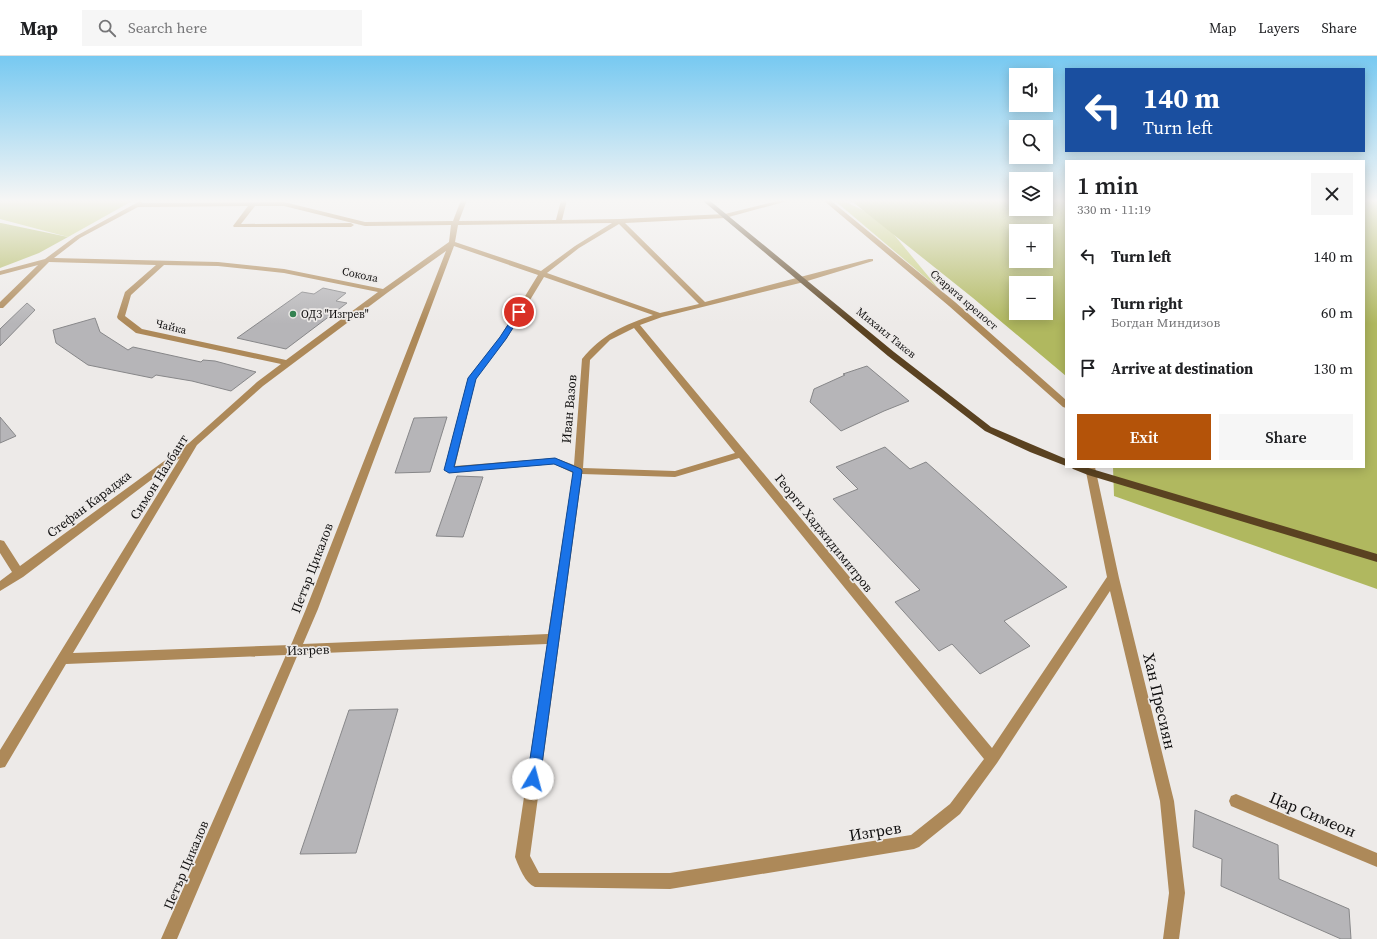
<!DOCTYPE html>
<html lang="en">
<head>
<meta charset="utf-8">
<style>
  body { margin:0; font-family:"Source Serif 4",serif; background:#f6f6f6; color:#202124; height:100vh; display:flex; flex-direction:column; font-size:15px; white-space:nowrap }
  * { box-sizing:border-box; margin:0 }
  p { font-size:13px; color:#757577 }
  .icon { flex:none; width:22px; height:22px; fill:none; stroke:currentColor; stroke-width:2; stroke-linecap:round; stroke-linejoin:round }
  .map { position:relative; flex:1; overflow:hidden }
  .side { position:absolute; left:1065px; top:104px; width:300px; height:308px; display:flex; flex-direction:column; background:#fff; border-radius:0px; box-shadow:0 2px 10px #0003 }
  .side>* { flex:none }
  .hud { position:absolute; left:1065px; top:12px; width:300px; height:84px; border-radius:0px; box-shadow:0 2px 10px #0003; background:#1a4fa0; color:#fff; overflow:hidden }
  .tools { position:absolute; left:1009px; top:12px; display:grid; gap:8px }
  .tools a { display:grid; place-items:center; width:44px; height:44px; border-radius:0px; background:#fff; box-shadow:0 2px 10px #0003; font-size:20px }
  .pin { position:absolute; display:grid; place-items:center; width:34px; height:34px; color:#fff; margin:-17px; border:2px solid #fff; border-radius:50%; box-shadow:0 1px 4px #0007 }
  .me { position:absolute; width:44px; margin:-22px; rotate:8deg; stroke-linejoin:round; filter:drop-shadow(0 0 3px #0008) }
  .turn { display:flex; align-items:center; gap:14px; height:84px; padding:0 12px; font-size:18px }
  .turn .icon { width:52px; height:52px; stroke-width:2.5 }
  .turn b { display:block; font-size:28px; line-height:34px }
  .round { display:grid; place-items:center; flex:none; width:42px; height:42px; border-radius:0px; background:#f6f6f6 }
  .summary { display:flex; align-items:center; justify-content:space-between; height:68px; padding:0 12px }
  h1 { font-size:24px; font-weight:600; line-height:30px }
  .action { display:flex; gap:8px; margin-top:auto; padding:8px 12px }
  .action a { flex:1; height:46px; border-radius:0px; background:#b45309; color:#fff; font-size:16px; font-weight:600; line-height:46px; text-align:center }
  .action a+a { background:#f6f6f6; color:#202124 }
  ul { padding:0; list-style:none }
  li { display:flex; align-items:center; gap:12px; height:56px; padding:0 12px }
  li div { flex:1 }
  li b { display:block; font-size:15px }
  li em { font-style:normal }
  header { display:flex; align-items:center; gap:24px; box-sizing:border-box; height:56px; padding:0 20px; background:#fff; border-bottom:1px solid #e0e0e0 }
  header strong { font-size:19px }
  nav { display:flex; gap:22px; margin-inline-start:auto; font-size:14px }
  .search { width:280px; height:36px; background:#f6f6f6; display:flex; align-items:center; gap:10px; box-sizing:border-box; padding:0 14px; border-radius:0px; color:#757577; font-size:15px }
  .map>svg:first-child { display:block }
  .green { fill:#c5cc79 }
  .forest { fill:#b0b85f; fill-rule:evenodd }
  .building { fill:#b6b5b8; stroke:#878789 }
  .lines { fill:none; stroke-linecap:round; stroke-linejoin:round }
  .minor { fill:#ad8959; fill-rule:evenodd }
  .major { fill:#5a4221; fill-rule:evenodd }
  .route { fill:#1a73e8; stroke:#114b97 }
  .poi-dot { fill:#348251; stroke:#edeae8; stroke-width:1.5 }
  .labels { text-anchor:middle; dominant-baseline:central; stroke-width:3.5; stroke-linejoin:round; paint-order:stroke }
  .far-street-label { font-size:11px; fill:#111010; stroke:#edeae8 }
  .far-poi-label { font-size:11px; fill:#111010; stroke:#edeae8; text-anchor:start }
  .street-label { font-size:13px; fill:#111010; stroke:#edeae8 }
  .near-street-label { font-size:16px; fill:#111010; stroke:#edeae8 }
</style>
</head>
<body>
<header>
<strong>Map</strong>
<div class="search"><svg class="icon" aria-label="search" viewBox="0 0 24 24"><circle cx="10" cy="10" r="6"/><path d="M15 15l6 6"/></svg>Search here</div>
<nav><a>Map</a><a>Layers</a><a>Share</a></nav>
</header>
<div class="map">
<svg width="1377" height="883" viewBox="0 0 1377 883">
  <rect width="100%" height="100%" fill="#edeae8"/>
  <g class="green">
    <polygon points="0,144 134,144 68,181 0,163"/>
    <polygon points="834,144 842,144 881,163 938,232"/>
  </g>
  <g class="forest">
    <path d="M848,144h168v9h30v-9h20v176l-93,-78 -119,-95zM1016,175h30v30h-30zM1016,227h30v30h-30z"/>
    <polygon points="1364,144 1377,144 1377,533 1114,440 1113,411 1364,411"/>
    <polygon points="0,167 1,167 68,181 39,197 0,212"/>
  </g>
  <g class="building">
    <polygon points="323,232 346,237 336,245 347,247 286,293 237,282 302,236 314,238"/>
    <polygon points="27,247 35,254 0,290 0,273"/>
    <polygon points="95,262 100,276 128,294 133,291 201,306 203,304 215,305 256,316 231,335 192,325 156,319 152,322 88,309 56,287 53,274"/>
    <polygon points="867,310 909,345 884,355 841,375 810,346 814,333 845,319 843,318"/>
    <polygon points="0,361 16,380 0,387"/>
    <polygon points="447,361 430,416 395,417 414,362"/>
    <polygon points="885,391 910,413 926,406 1067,531 1004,565 1030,590 980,618 952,588 939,595 895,546 920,534 833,443 858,433 836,411"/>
    <polygon points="457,420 483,421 463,481 436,480"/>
    <polygon points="398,653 356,797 300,798 349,654"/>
    <polygon points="1195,754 1278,789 1279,823 1349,853 1351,883 1341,883 1221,830 1222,803 1193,791"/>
  </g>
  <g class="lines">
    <g class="minor">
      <path d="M461,144h6l-8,21 97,-1 5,-20h6l-5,20 58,-1 105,-5 56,-14h10l-66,18 -100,5 80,79 164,-43h4v2l-69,21 -142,35 -22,8 352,423 115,-171 -22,-110h10l24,111 55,223 11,92 -6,46h-16l6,-46 -9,-92 -50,-210 -113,172 -37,51 -41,33 -5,2 -244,40 -135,-2c-10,-4 -16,-20 -20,-30l32,-213 -249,10 -121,285h-16l125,-284 -220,9 -61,103 -5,1v-18l180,-292 -157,119 -23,14v-10l12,-9 -12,-19v-13l4,1 16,25 169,-123 68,-61 24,-18 -145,-31 -18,-14 -1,-2 8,-25 31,-27 -107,-3 -46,46h-3v-6l38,-37 -38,10v-4l45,-12 31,-23 64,-35 3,2 141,-1 81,20 88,-1zM248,150l-15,20 1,1h117l3,-2 -3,-2 -110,1 14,-18h29l81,20 86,-1 -2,17 -66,47 -99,-20 -66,-7 -164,-4 26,-20 58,-31zM612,167l-37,23 -34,25 -86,-29 3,-17zM619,168l80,80 -39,9 -113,-40 32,-25zM454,190l84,29 -38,62 -32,41 -24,92 5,3 105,-9 19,9 -25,161 -245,10 15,-35zM446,195l-140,358 -15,36 -218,8 124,-208 66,-59 124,-93zM164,209l54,1 66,7 94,19 -92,68 -144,-31 -17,-13 6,-21zM544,221l109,38c-29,10 -52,20 -71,44l-8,106 -19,-7 -100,8 21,-88 31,-40zM634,272l101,125 -60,18 -92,-3 7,-108 20,-20zM739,402l245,301 -34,45 -39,31 -241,38h-131l-9,-17 52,-382 93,3z"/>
      <polygon points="823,144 830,144 955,246 1066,344 1066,352 1063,351 949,250"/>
      <polygon points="1236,738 1377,797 1377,811 1231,750 1229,745 1231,740"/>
    </g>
    <g class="major">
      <polygon points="702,144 709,144 894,296 991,371 1066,403 1066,410 1030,396 985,375 888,300"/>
      <polygon points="1071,411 1085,411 1377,498 1377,506 1088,419 1073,413"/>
    </g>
  </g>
  <linearGradient id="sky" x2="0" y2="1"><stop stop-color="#77c9f1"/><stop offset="0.54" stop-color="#f7f6f5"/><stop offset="1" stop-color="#f7f6f5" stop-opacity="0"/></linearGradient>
  <rect width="1377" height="268" fill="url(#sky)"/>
  <polygon class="route" points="519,254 523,256 506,283 476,323 454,411 555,402 581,413 582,415 540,723 538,727 533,729 529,727 527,723 573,416 554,408 449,417 444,414 468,322 500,281 517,255"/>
  <circle class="poi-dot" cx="293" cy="258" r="4"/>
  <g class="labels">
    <g class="far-street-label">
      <text transform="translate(360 219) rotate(12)">Сокола</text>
      <text transform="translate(964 244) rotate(41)">Старата крепост</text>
      <text transform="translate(171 271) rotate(14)">Чайка</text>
      <text transform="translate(886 277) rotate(39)">Михаил Такев</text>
    </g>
    <g class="far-poi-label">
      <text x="301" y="258">ОДЗ "Изгрев"</text>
    </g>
    <g class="street-label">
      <text transform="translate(569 353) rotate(-85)">Иван Вазов</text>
      <text transform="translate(159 421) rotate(-58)">Симон Налбант</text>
      <text transform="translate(89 448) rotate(-37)">Стефан Караджа</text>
      <text transform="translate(824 477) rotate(51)">Георги Хаджидимитров</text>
      <text transform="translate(312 512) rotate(-69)">Петър Цикалов</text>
      <text transform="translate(308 594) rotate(-2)">Изгрев</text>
      <text transform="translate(186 809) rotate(-67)">Петър Цикалов</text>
    </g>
    <g class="near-street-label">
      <text transform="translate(1160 645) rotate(77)">Хан Пресиян</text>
      <text transform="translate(1313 758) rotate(23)">Цар Симеон</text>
      <text transform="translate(875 775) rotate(-9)">Изгрев</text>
    </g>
  </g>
</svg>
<div class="tools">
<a><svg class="icon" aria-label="sound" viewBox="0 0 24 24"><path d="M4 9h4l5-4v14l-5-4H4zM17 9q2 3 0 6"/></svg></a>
<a><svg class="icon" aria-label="search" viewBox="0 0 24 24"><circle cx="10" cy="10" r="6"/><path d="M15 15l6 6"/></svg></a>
<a><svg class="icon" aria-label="layers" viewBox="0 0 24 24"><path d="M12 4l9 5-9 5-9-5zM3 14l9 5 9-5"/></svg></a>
<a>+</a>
<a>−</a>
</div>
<div class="pin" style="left:519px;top:256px;background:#d93025"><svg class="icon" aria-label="arrive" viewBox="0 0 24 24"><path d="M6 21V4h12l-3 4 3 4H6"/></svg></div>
<svg class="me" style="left:533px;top:723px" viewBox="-20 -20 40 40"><circle r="19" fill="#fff"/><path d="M0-13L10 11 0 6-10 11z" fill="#1a73e8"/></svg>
<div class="hud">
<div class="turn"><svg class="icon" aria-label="left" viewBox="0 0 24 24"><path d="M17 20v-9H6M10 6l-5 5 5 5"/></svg><div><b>140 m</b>Turn left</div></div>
</div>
<section class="side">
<div class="summary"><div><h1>1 min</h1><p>330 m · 11:19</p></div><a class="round"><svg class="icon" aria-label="close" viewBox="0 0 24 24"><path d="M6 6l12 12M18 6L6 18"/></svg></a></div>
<ul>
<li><svg class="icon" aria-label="left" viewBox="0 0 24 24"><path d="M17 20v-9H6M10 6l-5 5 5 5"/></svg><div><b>Turn left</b></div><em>140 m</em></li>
<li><svg class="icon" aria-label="right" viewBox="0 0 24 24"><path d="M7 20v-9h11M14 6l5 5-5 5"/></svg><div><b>Turn right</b><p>Богдан Миндизов</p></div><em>60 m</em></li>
<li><svg class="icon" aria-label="arrive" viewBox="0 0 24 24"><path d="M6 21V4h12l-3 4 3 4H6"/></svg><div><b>Arrive at destination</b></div><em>130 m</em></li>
</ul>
<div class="action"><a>Exit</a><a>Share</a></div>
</section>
</div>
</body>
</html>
